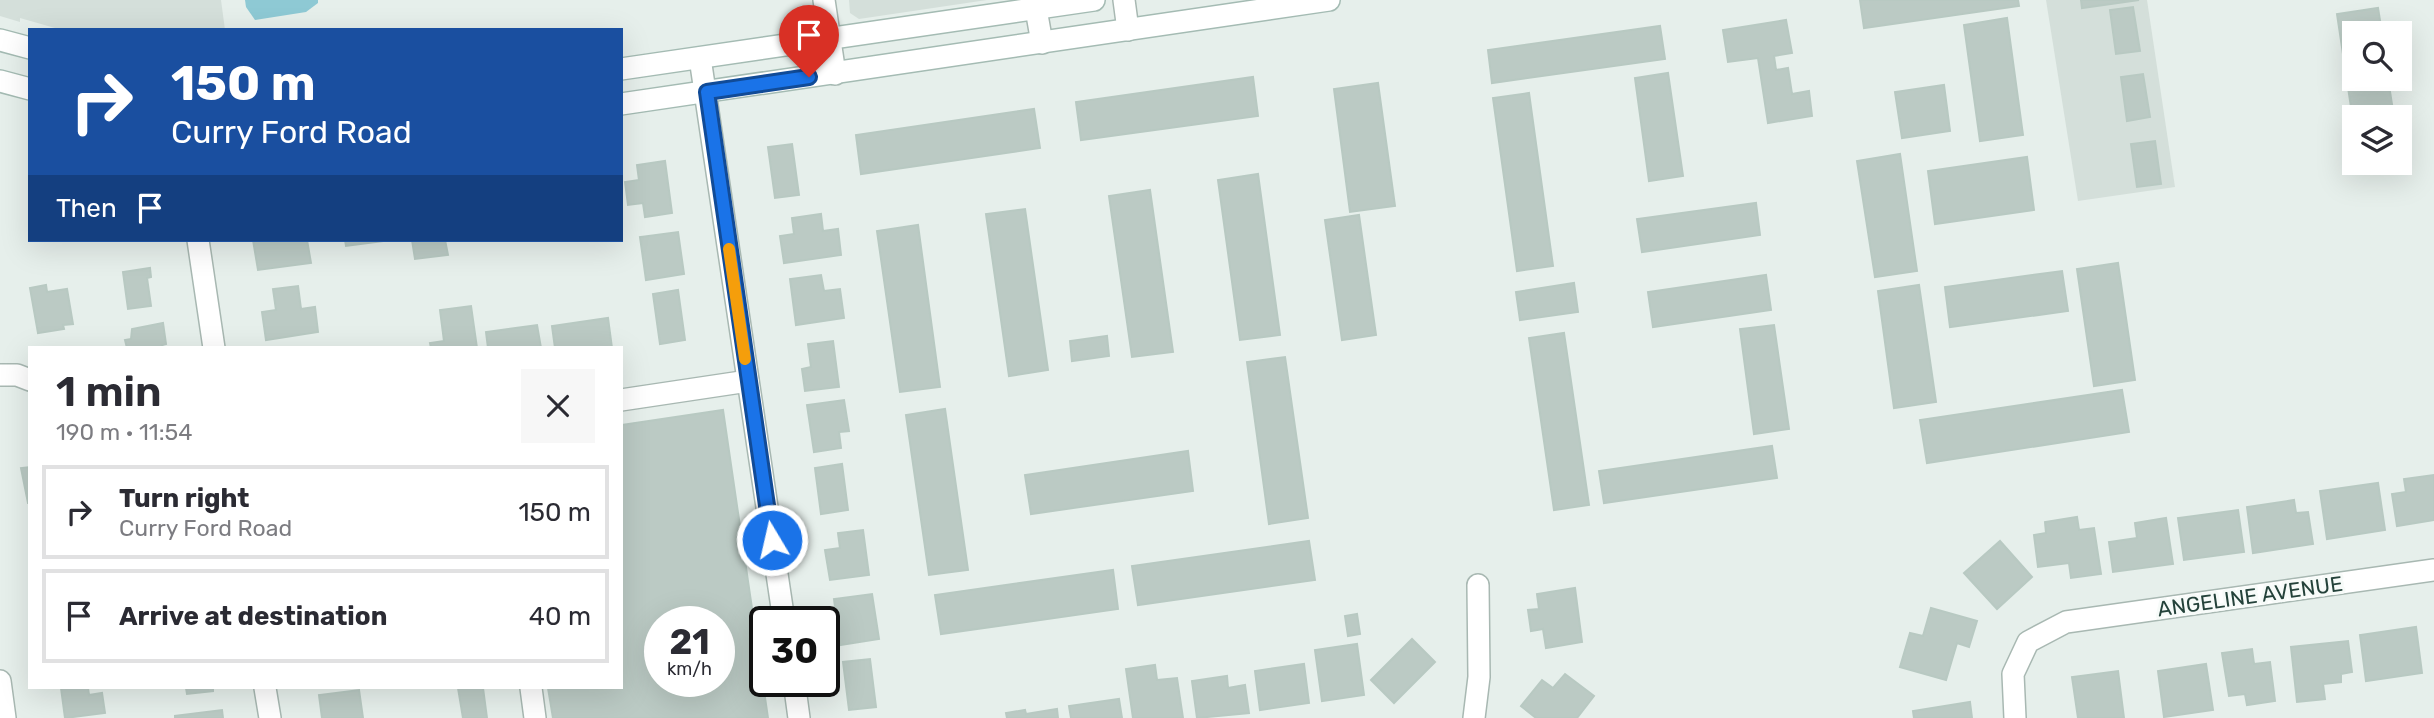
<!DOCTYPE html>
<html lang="en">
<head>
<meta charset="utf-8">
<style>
  body { margin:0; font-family:Rubik,sans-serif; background:#f7f7f7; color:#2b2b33; height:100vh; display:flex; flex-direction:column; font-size:26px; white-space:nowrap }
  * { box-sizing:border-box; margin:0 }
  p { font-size:23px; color:#7c7c81 }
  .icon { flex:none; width:38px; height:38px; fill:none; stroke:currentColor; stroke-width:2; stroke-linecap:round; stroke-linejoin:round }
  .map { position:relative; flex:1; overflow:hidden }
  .sheet { position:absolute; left:28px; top:346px; width:595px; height:343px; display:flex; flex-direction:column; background:#fff; border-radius:0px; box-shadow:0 7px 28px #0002 }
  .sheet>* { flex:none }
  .banner { position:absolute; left:28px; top:28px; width:595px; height:214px; border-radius:0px; box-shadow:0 7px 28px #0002; background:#1a4fa0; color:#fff; overflow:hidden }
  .buttons { position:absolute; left:2342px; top:21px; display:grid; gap:14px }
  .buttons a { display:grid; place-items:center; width:70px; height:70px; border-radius:0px; background:#fff; box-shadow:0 7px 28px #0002; font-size:35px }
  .speed { position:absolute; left:644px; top:606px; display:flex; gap:14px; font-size:35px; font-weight:700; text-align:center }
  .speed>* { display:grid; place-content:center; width:91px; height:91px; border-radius:50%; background:#fff; box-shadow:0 7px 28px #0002; line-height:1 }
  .speed small { font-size:18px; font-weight:400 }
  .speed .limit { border:4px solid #111; border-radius:10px; background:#fff; color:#111 }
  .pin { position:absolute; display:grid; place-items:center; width:60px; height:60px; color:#fff; margin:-72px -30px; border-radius:50% 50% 50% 0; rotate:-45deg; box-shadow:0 0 7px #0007 }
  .pin .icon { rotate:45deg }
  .me { position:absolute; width:77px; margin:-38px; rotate:351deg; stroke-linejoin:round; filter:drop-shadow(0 0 5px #0008) }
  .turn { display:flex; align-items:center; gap:24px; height:147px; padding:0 28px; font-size:32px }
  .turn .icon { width:91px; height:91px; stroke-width:2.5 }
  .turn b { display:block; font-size:49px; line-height:60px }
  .then { display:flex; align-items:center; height:66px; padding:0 28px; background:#0003; gap:14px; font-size:26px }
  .round { display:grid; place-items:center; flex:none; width:74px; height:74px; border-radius:0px; background:#f7f7f7 }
  .summary { display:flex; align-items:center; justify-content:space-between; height:119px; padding:0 28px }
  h1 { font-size:42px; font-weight:600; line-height:52px }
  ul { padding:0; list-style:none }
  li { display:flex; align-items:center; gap:21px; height:94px; margin:0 14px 10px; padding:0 14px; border:4px solid #e1e1e2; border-radius:0px }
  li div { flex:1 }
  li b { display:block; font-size:26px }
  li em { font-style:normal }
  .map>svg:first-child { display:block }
  .built { fill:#d4dfda }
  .water { fill:#8ec9d4 }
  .building { fill:#bbcac4; stroke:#b8c9c2; stroke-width:2; fill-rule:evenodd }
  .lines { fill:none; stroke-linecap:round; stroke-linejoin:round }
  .minor-casing { stroke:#a8b8b2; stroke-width:24 }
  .tertiary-casing { stroke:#a8b8b2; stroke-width:24 }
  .secondary-casing { stroke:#a4bbb3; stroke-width:24 }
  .minor { stroke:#fff; stroke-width:21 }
  .tertiary { stroke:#fff; stroke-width:21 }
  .secondary { stroke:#fff; stroke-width:21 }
  .route-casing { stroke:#114b97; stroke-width:18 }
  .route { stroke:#1a73e8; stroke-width:12 }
  .slow { stroke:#f59e0b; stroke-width:12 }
  .labels { text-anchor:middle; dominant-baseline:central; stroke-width:6; stroke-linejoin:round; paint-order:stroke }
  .street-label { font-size:21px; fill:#24423a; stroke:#f7fbf9 }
</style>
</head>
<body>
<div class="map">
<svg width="2434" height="718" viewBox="0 0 2434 718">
  <rect width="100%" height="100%" fill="#e6efeb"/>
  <g class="built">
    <polygon points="0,0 221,0 225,30 62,30 20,18 20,22 0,16"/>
    <polygon points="849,0 987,0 859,19 850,13"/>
    <polygon points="2046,0 2147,0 2175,187 2078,201"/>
  </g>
  <polygon class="water" points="245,0 318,0 318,3 306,12 255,20 246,7"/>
  <g class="building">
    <polygon points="1860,0 2018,0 2019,6 1864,28"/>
    <polygon points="2081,0 2139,0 2082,8"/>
    <polygon points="2133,7 2140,51 2116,54 2110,10"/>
    <polygon points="2378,8 2382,33 2354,33 2354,79 2388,79 2394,117 2354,117 2354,127 2337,14"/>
    <polygon points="2007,18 2023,135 1980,141 1964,25"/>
    <polygon points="1786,20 1792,53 1774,56 1776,70 1788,68 1792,94 1809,91 1812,116 1768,123 1758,58 1728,62 1723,30"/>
    <polygon points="1660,26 1665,59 1492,83 1488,50"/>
    <polygon points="1668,73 1683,176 1649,181 1635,78"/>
    <polygon points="2143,74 2150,117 2127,121 2121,77"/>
    <polygon points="1253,77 1258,116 1081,140 1076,102"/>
    <polygon points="1378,83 1395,206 1350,212 1334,89"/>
    <polygon points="1944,85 1950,131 1902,138 1895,92"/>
    <polygon points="1529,93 1553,266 1517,271 1493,98"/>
    <polygon points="1034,109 1040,148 861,174 856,135"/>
    <polygon points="2155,141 2161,184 2137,187 2131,144"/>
    <polygon points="792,144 799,195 775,198 768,147"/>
    <polygon points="1900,154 1917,271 1875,277 1857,161"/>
    <polygon points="2027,157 2034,210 1935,224 1928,171"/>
    <polygon points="665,161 672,213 645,217 643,203 628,205 625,182 639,180 637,165"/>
    <polygon points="1258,174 1280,335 1240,340 1218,180"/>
    <polygon points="1150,190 1173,352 1132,357 1109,196"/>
    <polygon points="1756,203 1760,235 1642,252 1637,219"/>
    <polygon points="1025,209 1048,370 1009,376 986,214"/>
    <polygon points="821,214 823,231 838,229 841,255 784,263 780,236 794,234 792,218"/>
    <polygon points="1359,215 1376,335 1342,340 1325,220"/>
    <polygon points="918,225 940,387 900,392 877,231"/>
    <polygon points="678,232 684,274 646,280 640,237"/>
    <polygon points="253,240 307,240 311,263 258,270"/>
    <polygon points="345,240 391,240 346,246"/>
    <polygon points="412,240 445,240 448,255 415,259"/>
    <polygon points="2118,263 2135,380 2094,386 2077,269"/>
    <polygon points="150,268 151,277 147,278 151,306 128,309 123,272"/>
    <polygon points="2062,271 2068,311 1950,327 1945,287"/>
    <polygon points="821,275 824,291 840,289 844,318 796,325 790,279"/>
    <polygon points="1766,275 1771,310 1653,327 1648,292"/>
    <polygon points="1574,283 1578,312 1520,320 1516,292"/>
    <polygon points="46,285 47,292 67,289 73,324 63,325 64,329 38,333 30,288"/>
    <polygon points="1919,285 1936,402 1894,408 1878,291"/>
    <polygon points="298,286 301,309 315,307 318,332 266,340 262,312 276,310 273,289"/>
    <polygon points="678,290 685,340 660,344 653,294"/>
    <polygon points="471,306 477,348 431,348 430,343 444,341 440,310"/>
    <polygon points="608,318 612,348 555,348 552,326"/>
    <polygon points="163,323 166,344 162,345 163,348 127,348 125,340 131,339 132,329"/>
    <polygon points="537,325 541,348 488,348 486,332"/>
    <polygon points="1774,325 1789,429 1754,434 1740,329"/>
    <polygon points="1564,333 1589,505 1554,510 1529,338"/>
    <polygon points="1107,336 1109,356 1072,361 1070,341"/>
    <polygon points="833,341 839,387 805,391 802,369 811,367 808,344"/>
    <polygon points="1285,357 1308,518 1269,524 1247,362"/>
    <polygon points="2122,390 2129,432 1927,463 1920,420"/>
    <polygon points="844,400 849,431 839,432 841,448 814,452 807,405"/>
    <polygon points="945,409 968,570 929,575 906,415"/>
    <path d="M723,410l45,308h-215l-5,-30h73v-263zM660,621h59v60h-59z"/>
    <polygon points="1772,446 1777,478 1604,503 1599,471"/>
    <polygon points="1188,451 1193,491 1031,514 1025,475"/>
    <polygon points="842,464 848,510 821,514 815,468"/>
    <polygon points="30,467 30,503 28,503 21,468"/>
    <polygon points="2434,475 2434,520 2397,526 2392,494 2406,492 2404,479"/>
    <polygon points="2378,483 2385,530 2327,539 2320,491"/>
    <polygon points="2294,500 2296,513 2308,512 2313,544 2253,553 2247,507"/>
    <polygon points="2238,510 2244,552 2184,560 2178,518"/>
    <polygon points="2077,517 2079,530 2094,528 2101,574 2071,578 2069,563 2038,567 2034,535 2046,533 2045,522"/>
    <polygon points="2166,518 2173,564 2113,572 2109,542 2137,538 2135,523"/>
    <polygon points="863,530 869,575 830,580 825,550 840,548 838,533"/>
    <polygon points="1309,541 1315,580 1138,605 1132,566"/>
    <polygon points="2000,541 2032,577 1997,609 1964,573"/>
    <polygon points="1113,570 1118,609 941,634 935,595"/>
    <polygon points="1575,588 1582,642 1546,648 1543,629 1531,631 1528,610 1539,609 1537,594"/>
    <polygon points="872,594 879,639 840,645 834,599"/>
    <polygon points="1931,608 1977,621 1969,647 1957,643 1946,680 1900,667 1910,633 1923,636"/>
    <polygon points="1357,614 1360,634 1348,636 1345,616"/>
    <polygon points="2416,627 2422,673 2366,681 2360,635"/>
    <polygon points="1412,639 1435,662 1394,703 1371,680"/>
    <polygon points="2348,641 2352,672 2341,674 2341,682 2323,684 2325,699 2297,702 2291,647"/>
    <polygon points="1357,644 1364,695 1322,701 1315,650"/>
    <polygon points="2252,649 2254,664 2270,662 2275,701 2247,705 2245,694 2229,696 2222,653"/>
    <polygon points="870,659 876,707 849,710 843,662"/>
    <polygon points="1304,664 1309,703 1260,710 1255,671"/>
    <polygon points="2206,664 2213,710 2164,717 2158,671"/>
    <polygon points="1155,665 1157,680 1177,678 1183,718 1133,718 1126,669"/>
    <polygon points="2118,671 2124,718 2078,718 2072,677"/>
    <polygon points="1565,674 1594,696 1577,718 1536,718 1521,706 1542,680 1553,688"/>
    <polygon points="1227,676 1228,688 1245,685 1249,713 1197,718 1192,681"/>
    <polygon points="61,688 88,688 89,695 102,693 105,713 65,718"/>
    <polygon points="186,688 213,688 213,691 187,694"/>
    <polygon points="458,688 483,688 487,718 463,718"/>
    <polygon points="359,690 363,718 322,718 319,695"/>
    <polygon points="1119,699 1122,718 1071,718 1069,706"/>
    <polygon points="1970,702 1972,718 1914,718 1913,711"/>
    <polygon points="1057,709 1058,718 1007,718 1006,713 1025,710 1026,714"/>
    <polygon points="222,710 223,718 175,718 175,716"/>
  </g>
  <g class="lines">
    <defs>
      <g id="minor">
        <polyline points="1124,0 1128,30"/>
        <polyline points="1036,9 1042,43"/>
        <polyline points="700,58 784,621"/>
        <polyline points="198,240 214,348"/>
        <polyline points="0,375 17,375 30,380"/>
        <polyline points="621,400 748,381"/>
        <polyline points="0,681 5,718"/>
        <polyline points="794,681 799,718"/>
        <polyline points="265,688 270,718"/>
        <polyline points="531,688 535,718"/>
        <polyline points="1474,718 1479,677 1478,585"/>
        <polyline points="2015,718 2013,674 2028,642 2066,622 2434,570"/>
      </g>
      <polyline id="tertiary" points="824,0 835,74"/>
      <g id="secondary">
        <polyline points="0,40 30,48"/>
        <polyline points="621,69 1094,0"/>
        <polyline points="0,81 30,89"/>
        <polyline points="621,104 1329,0"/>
      </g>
    </defs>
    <use href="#minor" class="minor-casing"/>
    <use href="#tertiary" class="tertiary-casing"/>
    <use href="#secondary" class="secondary-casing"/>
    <use href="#minor" class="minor"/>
    <use href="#tertiary" class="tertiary"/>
    <use href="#secondary" class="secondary"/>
  </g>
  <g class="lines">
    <defs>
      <polyline id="route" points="772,540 707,92 809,77"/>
    </defs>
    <use href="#route" class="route-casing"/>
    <use href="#route" class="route"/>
    <polyline class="slow" points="729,249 745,359"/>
  </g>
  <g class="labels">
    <g class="street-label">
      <text transform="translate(2250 596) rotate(-8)">ANGELINE AVENUE</text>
    </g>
  </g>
</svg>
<div class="buttons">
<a><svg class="icon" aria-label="search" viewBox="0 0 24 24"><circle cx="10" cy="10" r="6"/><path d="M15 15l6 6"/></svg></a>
<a><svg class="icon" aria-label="layers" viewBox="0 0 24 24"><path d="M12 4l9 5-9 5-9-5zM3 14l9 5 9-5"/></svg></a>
</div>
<div class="speed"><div>21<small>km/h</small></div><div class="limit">30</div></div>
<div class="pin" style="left:809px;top:77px;background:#d93025"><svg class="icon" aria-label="arrive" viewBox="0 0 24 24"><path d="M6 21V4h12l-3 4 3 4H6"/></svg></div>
<svg class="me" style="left:772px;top:540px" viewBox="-20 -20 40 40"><circle r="17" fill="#1a73e8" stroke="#fff" stroke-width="3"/><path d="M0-11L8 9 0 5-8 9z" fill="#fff"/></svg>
<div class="banner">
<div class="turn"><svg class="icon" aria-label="right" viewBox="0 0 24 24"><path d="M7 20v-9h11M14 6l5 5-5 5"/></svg><div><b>150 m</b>Curry Ford Road</div></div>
<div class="then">Then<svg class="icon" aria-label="arrive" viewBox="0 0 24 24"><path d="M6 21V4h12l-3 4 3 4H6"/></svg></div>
</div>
<section class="sheet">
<div class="summary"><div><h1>1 min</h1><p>190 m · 11:54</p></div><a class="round"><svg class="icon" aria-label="close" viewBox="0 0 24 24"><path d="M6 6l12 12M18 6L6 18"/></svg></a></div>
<ul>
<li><svg class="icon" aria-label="right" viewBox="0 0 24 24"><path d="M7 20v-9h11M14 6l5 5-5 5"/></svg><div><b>Turn right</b><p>Curry Ford Road</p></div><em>150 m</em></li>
<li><svg class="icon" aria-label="arrive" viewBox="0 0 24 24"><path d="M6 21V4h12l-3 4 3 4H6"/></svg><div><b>Arrive at destination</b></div><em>40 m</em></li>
</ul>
</section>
</div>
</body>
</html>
